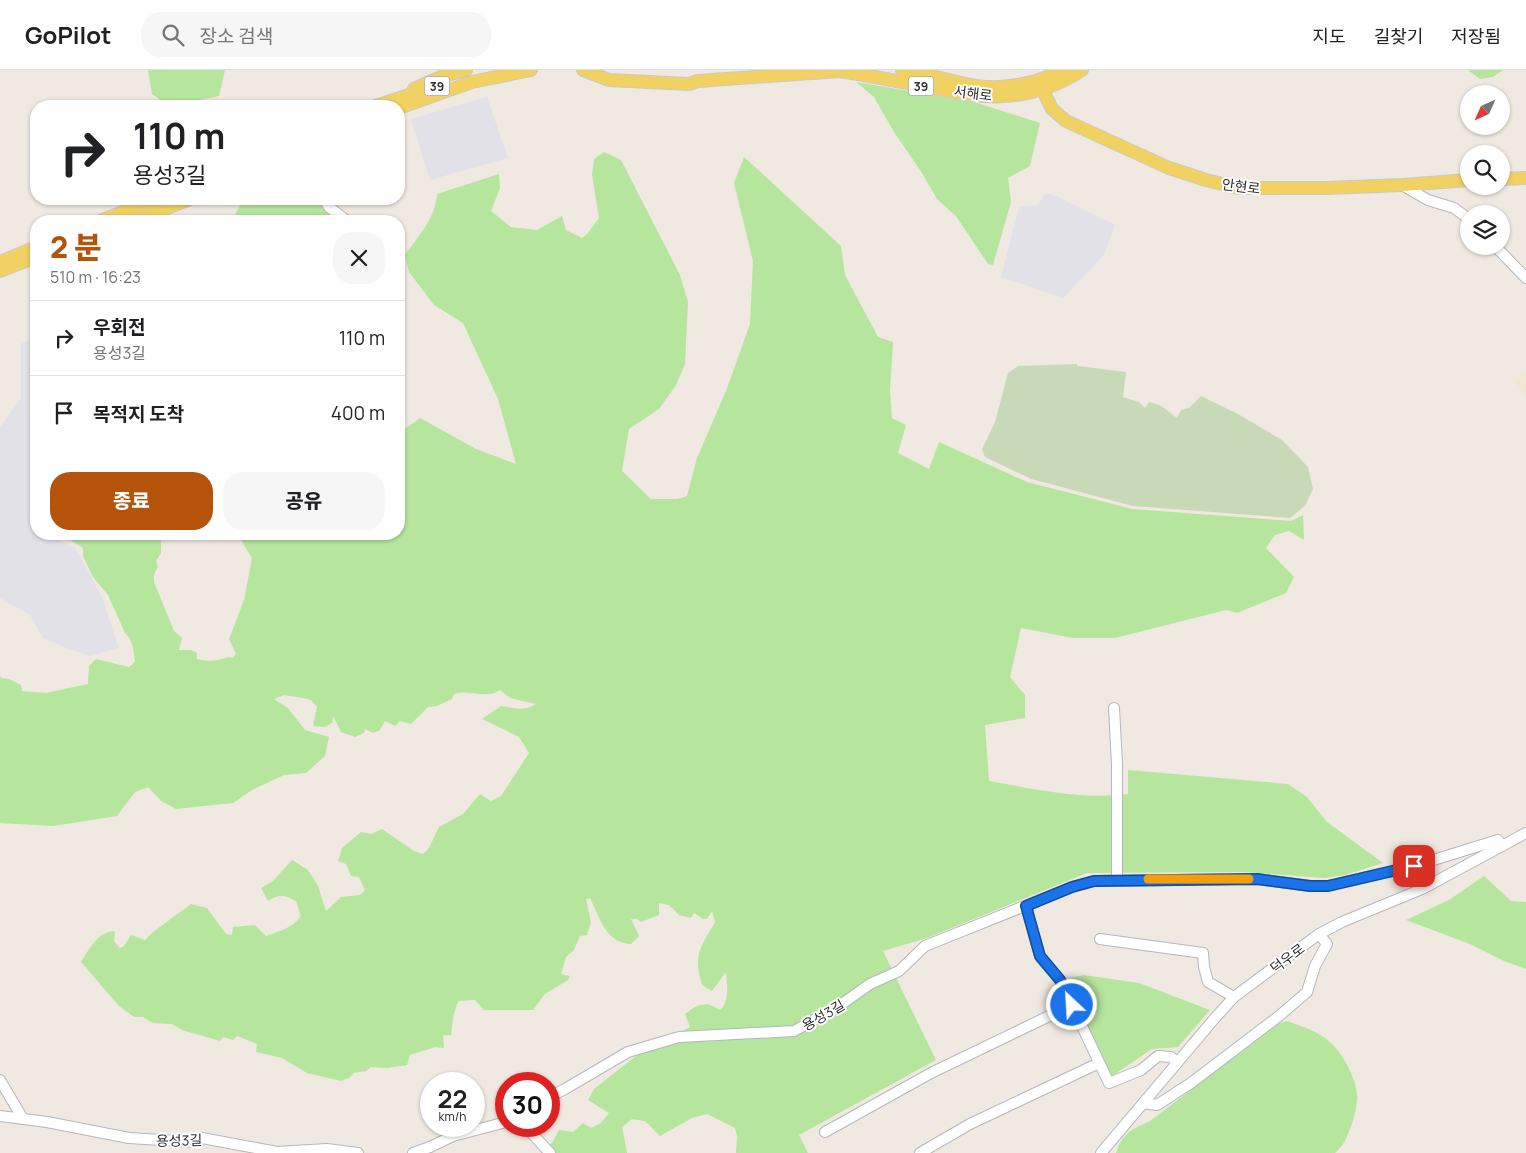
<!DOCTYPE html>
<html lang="ko">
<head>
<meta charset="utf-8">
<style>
  body { margin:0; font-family:Manrope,"Noto Sans KR",sans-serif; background:#f6f6f6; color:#202124; height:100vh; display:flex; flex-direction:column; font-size:19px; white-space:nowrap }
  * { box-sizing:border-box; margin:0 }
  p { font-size:16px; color:#757577 }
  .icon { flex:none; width:28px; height:28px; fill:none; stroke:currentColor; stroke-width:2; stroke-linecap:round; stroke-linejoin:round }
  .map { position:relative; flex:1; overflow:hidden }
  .panel { position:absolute; left:30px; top:145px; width:375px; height:325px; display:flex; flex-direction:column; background:#fff; border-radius:20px; box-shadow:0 1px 4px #0004 }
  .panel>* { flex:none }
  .guide { position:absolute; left:30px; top:30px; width:375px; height:105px; border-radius:20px; box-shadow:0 1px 4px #0004; background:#fff; color:#202124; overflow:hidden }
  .needle { width:32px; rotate:225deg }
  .controls { position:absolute; left:1460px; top:15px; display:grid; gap:10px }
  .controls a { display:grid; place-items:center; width:50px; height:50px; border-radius:50%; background:#fff; box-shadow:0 1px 4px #0004; font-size:25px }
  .speed { position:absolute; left:420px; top:1002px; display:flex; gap:10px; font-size:25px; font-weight:700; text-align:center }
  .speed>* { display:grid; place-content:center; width:65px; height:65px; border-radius:50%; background:#fff; box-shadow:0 1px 4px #0004; line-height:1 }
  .speed small { font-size:12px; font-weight:400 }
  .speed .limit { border:8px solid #d22; background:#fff; color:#111 }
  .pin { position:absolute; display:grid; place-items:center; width:42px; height:42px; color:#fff; margin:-21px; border-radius:10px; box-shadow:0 2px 8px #0006 }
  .me { position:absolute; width:55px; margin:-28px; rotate:335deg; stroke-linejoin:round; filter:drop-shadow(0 0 4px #0008) }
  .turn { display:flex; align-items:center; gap:18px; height:105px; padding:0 20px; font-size:22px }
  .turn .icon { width:65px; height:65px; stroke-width:2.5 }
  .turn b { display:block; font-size:35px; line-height:42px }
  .round { display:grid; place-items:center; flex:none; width:52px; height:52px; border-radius:20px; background:#f6f6f6 }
  .head { display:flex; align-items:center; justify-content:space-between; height:85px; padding:0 20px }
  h1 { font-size:30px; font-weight:800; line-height:38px; color:#b45309 }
  .button { display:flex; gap:10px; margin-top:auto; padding:10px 20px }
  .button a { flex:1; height:58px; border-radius:20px; background:#b45309; color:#fff; font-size:20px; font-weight:800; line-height:58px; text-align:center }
  .button a+a { background:#f6f6f6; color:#202124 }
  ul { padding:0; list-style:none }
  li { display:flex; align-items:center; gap:15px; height:75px; padding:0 20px; border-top:1px solid #e0e0e0 }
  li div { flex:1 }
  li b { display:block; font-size:19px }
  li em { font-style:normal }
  header { display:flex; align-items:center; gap:30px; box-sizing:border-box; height:70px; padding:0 25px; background:#fff; border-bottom:1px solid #e0e0e0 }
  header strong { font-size:24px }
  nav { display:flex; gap:28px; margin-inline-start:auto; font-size:18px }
  .search { width:350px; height:45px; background:#f6f6f6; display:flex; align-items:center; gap:12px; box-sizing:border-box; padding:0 18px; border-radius:20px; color:#757577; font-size:19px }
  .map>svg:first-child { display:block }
  .industrial { fill:#e3e1e8 }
  .education { fill:#f0e6d1 }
  .green { fill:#b6e59e }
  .cemetery { fill:#c8d9b8 }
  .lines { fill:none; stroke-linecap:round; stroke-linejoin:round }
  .minor-casing { stroke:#b4b7c1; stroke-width:12 }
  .major-casing { stroke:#c9c9c9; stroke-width:14 }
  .minor { stroke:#fff; stroke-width:10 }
  .major { stroke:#f2d163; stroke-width:12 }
  .route-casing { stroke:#114b97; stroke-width:12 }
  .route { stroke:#1a73e8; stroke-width:9 }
  .slow { stroke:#f59e0b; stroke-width:9 }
  .labels { text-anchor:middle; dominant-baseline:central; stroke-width:4; stroke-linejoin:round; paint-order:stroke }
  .shield { fill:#fff; stroke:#6d6d6d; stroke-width:1 }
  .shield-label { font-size:12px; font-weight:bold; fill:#2e2e2e }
  .street-label { font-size:14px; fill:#2e2e2e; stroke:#fff }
</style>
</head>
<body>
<header>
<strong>GoPilot</strong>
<div class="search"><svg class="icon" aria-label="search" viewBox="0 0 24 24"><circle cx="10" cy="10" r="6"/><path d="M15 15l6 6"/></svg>장소 검색</div>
<nav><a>지도</a><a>길찾기</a><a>저장됨</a></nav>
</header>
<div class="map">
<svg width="1526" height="1083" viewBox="0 0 1526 1083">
  <rect width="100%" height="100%" fill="#efe9e1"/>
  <g class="industrial">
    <polygon points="487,27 508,88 430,110 411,49"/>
    <polygon points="1045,124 1052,124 1115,155 1104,185 1063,228 1001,207 1019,137 1038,135"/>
    <polygon points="36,266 36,442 31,455 36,458 36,464 47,464 76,479 102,527 119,578 90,586 69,579 43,568 30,545 0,528 0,357 21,328 21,274"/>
  </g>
  <polygon class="education" points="1526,300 1526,325 1515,312"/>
  <g class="green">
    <polygon points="148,0 225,0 219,26 170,36 152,24"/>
    <polygon points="1468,0 1503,0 1493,7 1480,9"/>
    <polygon points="856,12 974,32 1040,53 1030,96 1008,108 1011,132 993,195 988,194 956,146 937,129 922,103 894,62 874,27"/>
    <path d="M604,82l17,8 59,115 8,27 -3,62 -9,21 -17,24 -30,20 -7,42 29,28h27l9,-3 10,-38 29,-67 24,-67 3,-63 -19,-78 10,-26 97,89 4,29 33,62 15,5 -3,49 2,27 14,7 -8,28 31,16 10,-27 88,40 105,27 159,12 12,-6 1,25 -15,-9 -14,4 -9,13 28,29 -8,16 -49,20 -11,-3 -111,28h-42l-52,-10 -11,49 15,18v23l-40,7 4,56c46,8 92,19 139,13v-24l160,14 19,13 20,25 56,41 -38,12 -21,3 -79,-6 -158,1 -160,65 -44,13 53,109 -137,75 9,18h-72l1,-17 -2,-8 -28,-14 -15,4 -32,18 -15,-15 -13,-2 -10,8 5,26h-86l11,-10 7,-13 14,2 10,-9 8,5 10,-5 8,-10 -21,-13 6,-11 43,-34 53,-28 -5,-13c13,-10 20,-14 35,-4 10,-9 7,-25 6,-38l-14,19 -10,-6c-9,-30 -2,-37 13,-63l-3,-11 -5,8h-4l-9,-6 -3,5 -12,-3 -10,-10 -10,-2v12l-18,7 -4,-3h-6l8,17 -8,8c-25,-1 -31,-26 -41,-46l-4,1 5,23 -4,13 -7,1 -6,14 -8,7 -5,17 9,2 -2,4 -23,14 -12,16h-49l-9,-10 -17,1 -5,16 -2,18h-8l1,13 -9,-1 -25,8 -3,10 -19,3 -17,-1 -5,4 -12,2 -5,5 -8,3 -34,-8 -25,-15 -26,-6 1,-8 -20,-8 -4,4 -10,-3 -3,4 -38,-11 -10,-6 -19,-1 -10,-6h-9l-15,-11 -38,-44c9,-14 16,-30 34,-31l-1,10 6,7 4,-2 7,-11 14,5 8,-8 38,-28 16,4 19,26 6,1 1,-8 22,-2 11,11c13,-5 27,-8 35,-20l-5,-15c-12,-6 -17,-7 -28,0l-7,-13 12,-7 19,-21 16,10 10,16 8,25 15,-14 19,-2 5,-5 -6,-13 -8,-1 -5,-12 -8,-3 4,-13 19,-16 10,2 11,-5 32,22 9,3 6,-6 10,-21 24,-13 17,-20 11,7 10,-5 28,-43 -10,-16 -37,-18 19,-13c12,2 24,6 35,-2l-26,-6 -10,-8c-14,10 -31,-1 -46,4l-2,5 -15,7 -9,1 -17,17 -11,-3 -5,5 -10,-5 -5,9 -7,3 -8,-4 -1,4 -9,4 -14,-5 -8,-16 -1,7 -7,4 -12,-1 4,-19 -6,-7 -8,-2 -19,-3 -10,4 14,9 17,22 24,7 -4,19 -19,17 -22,2 -32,15 -19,13 -57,6 -15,-8 -13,-14 -13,5 -18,24 -64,10 -53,-3v-148l1,3 8,1 12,6 1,6 24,2 42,-9 1,-18 7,-7 33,8 6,-5c-1,-10 -2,-23 -10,-29l-17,-38 -15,-18 -10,-21v-8l-16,-10h-6l-4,-4h104v19l-5,8 2,6 -4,7v8l20,49 8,7 -3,12h12l6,3v6c13,3 20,2 32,-2l4,1 3,-4 -7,-15 15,-39 8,-42 -10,-16 2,-8h155v-41l3,-15 -3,-20v-23l2,-5 5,-2 14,-10 56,31 40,15 -18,-65 -35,-76 -29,-18 -25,-33 -4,-17c13,-18 31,-38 32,-61l62,-20 1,14 -9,23 20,16 26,3 25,-14 4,14 16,8 6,-5 11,-15 -7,-43 2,-16z"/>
    <polygon points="243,129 318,129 324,138 339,151 232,151"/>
    <polygon points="1484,806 1511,831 1526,832 1526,899 1504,891 1470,874 1406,850 1449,830"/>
    <polygon points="1084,905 1139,913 1210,940 1178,977 1152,979 1112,1006 1102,989 1066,909"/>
    <path d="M1287,951c14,5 33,11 44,22 13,12 28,40 26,58 -1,10 -4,21 -8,30 -3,9 -7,16 -14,22h-219c7,-21 15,-23 34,-32l128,-97z"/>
  </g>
  <polygon class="cemetery" points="1077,294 1077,296 1126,302 1123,327 1139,332 1145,338 1149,332 1160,335 1177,348 1181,340 1189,338 1201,326 1238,344 1282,370 1308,397 1313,419 1305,436 1290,448 1133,436 1031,409 985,387 982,379 995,352 1008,303 1018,296"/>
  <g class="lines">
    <defs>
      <g id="minor">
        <polyline points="1402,115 1428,130 1454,138 1469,149"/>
        <polyline points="324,129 329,137 347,151"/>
        <polyline points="1495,176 1526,208"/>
        <polyline points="1114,638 1117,694 1117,810"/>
        <polyline points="1026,836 1040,887 1060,910 1109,1013 1141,1000 1158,986 1171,987 1177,992"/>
        <polyline points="1100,869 1203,883 1204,897 1208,912 1234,927"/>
        <polyline points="0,1010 23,1049"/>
        <polyline points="549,1027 565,1019 628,982 679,967 794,961 839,936 870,914 899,901 925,876 1072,817 1094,811 1257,809 1310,816 1328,816 1414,796 1498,770 1502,776"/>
        <polyline points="1143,1033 1157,1035 1191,1013 1279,946 1307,922 1315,896 1327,874 1319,864"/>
        <polyline points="0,1046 47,1052 129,1068 194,1072 202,1068 277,1082 327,1079 358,1083"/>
        <polyline points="525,1056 550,1083"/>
        <polyline points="825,1062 931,1003 1072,935"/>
        <polyline points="413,1083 430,1077 453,1066 506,1052"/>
        <polyline points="920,1083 970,1054 1099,993"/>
        <polyline points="1101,1083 1215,948 1234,927 1319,864 1342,852 1422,819 1526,763"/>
      </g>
      <g id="major">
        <polyline points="583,0 609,10 689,14 698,11 840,1"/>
        <path d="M833,0c35,5 68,12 102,18 22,4 45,10 68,8 28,-1 56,-11 79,-26"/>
        <path d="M902,0c23,3 46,11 69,15 30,6 65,-1 92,-15"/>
        <polyline points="1038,10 1052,39 1066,51 1169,98 1206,110 1238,118 1327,118 1402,115 1469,110"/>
        <polyline points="414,19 443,6 466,0"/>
        <polyline points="376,36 424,20"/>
        <polyline points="399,38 472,12 531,0"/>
        <polyline points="1501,109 1526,108"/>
        <polyline points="100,151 156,129"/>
        <polyline points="134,151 190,129"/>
        <polyline points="0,192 36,177"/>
        <polyline points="0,201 36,187"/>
      </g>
    </defs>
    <use href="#minor" class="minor-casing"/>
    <use href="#major" class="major-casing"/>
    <use href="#minor" class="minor"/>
    <use href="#major" class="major"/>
  </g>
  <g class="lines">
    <defs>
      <polyline id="route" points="1072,935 1060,910 1040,886 1026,836 1072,817 1094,811 1257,809 1310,816 1328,816 1414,796"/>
    </defs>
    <use href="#route" class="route-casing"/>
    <use href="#route" class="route"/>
    <polyline class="slow" points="1148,809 1249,809"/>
  </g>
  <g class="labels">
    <g class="shield">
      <rect x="424.5" y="6.5" width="25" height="19" rx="4"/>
      <rect x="908.5" y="6.5" width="25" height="19" rx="4"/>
    </g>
    <g class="shield-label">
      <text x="437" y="16">39</text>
      <text x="921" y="16">39</text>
    </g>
    <g class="street-label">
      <text transform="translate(973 23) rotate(7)">서해로</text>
      <text transform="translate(1241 116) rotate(7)">안현로</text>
      <text transform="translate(1287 888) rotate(-37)">덕우로</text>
      <text transform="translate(823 945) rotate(-30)">용성3길</text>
      <text transform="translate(179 1070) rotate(-1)">용성3길</text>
    </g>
  </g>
</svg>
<div class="controls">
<a><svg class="needle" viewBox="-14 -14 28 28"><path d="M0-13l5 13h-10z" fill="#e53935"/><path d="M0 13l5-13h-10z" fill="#757577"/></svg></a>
<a><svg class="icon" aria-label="search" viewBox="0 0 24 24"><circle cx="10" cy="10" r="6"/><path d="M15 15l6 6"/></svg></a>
<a><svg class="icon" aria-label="layers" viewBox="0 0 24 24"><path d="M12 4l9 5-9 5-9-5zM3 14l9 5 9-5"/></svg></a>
</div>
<div class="speed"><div>22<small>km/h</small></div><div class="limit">30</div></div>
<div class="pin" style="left:1414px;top:796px;background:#d93025"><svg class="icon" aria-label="arrive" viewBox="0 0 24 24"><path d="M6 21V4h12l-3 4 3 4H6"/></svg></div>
<svg class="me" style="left:1072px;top:935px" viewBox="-20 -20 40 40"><circle r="17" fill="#1a73e8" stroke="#fff" stroke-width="3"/><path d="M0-11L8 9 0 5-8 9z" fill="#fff"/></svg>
<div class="guide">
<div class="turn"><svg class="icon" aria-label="right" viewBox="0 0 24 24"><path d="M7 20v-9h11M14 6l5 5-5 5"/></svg><div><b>110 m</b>용성3길</div></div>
</div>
<section class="panel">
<div class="head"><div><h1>2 분</h1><p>510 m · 16:23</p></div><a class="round"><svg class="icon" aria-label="close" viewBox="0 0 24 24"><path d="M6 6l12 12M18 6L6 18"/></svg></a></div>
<ul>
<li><svg class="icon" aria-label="right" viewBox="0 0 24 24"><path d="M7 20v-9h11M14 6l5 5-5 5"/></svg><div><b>우회전</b><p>용성3길</p></div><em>110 m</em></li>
<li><svg class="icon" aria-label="arrive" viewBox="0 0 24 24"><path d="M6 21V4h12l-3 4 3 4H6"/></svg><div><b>목적지 도착</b></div><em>400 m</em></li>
</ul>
<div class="button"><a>종료</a><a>공유</a></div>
</section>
</div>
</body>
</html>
